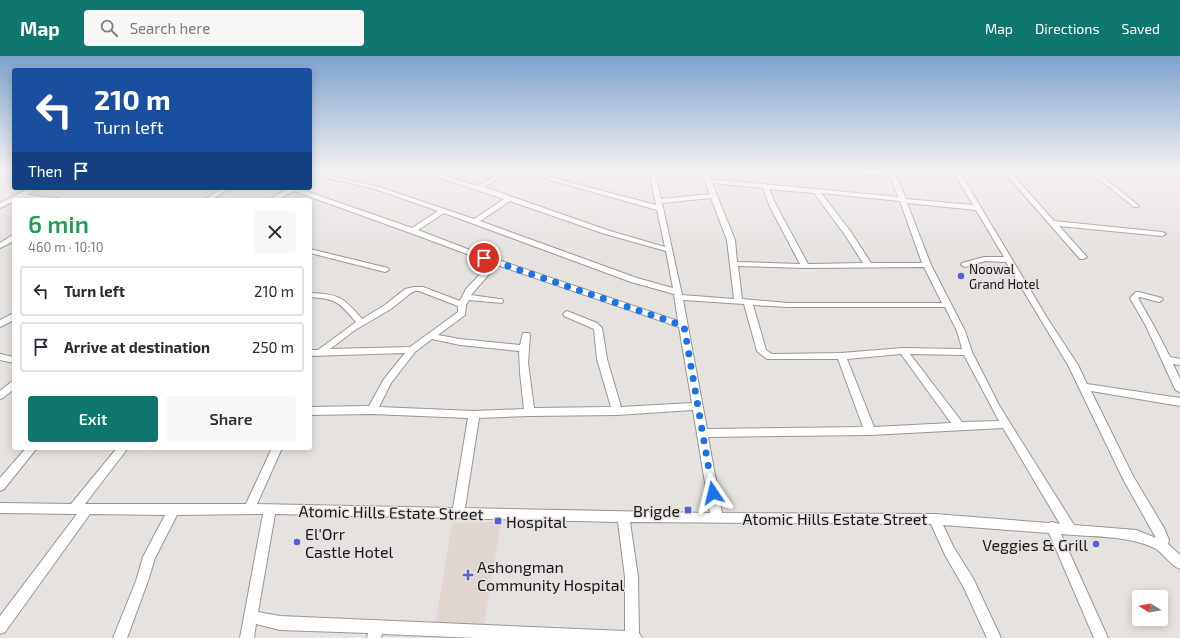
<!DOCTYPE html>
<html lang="en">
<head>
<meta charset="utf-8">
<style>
  body { margin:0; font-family:"Exo 2",sans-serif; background:#f7f7f7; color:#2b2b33; height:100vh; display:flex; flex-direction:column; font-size:15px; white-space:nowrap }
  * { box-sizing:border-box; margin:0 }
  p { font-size:13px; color:#7c7c81 }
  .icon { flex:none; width:22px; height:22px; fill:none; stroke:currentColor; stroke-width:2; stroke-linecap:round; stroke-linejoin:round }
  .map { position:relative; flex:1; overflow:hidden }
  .details { position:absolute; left:12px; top:142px; width:300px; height:252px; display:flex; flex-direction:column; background:#fff; border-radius:4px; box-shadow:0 2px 10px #0003 }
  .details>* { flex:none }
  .banner { position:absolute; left:12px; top:12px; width:300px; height:122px; border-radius:4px; box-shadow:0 2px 10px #0003; background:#1a4fa0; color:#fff; overflow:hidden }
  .needle { width:26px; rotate:281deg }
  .buttons { position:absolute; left:1132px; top:534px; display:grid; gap:8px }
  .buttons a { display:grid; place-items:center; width:36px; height:36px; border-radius:4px; background:#fff; box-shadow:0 2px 10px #0003; font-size:20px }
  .pin { position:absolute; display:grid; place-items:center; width:34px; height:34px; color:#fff; margin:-17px; border:2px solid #fff; border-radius:50%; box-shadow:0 1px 4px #0007 }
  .me { position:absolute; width:44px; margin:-22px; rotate:350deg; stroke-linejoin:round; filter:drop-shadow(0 0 3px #0008) }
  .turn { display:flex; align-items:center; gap:14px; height:84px; padding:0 16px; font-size:18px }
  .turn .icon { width:52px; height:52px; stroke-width:2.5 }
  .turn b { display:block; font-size:28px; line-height:34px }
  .then { display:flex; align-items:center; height:38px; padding:0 16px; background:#0003; gap:8px; font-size:15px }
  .round { display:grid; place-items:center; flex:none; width:42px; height:42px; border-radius:4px; background:#f7f7f7 }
  .overview { display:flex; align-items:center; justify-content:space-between; height:68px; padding:0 16px }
  h1 { font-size:24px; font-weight:600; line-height:30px; color:#1e9e55 }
  .action { display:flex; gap:8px; margin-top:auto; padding:8px 16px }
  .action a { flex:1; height:46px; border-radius:4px; background:#0f766e; color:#fff; font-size:16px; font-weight:600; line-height:46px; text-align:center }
  .action a+a { background:#f7f7f7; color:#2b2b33 }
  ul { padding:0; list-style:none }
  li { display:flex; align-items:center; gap:12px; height:50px; margin:0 8px 6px; padding:0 8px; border:2px solid #e1e1e2; border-radius:4px }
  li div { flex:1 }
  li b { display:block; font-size:15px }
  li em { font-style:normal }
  header { display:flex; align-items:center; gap:24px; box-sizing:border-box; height:56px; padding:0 20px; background:#0f766e; color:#fff }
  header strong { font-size:19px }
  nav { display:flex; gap:22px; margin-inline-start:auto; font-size:14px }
  .search { width:280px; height:36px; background:#f7f7f7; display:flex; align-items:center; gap:10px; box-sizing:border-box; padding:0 14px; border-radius:4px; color:#7c7c81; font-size:15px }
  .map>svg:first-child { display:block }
  .built { fill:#e1d5cf }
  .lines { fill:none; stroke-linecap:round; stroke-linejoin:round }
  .minor-casing { stroke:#999593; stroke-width:2 }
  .minor { fill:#fff; fill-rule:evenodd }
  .route { stroke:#1a73e8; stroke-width:7; stroke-dasharray:0 12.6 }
  .poi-dot { fill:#5360d6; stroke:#e6e2e0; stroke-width:1.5 }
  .labels { text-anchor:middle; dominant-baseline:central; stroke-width:3; stroke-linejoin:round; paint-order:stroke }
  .poi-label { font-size:13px; fill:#181716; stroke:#e6e2e0; text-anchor:start }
  .near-poi-label { font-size:16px; fill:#181716; stroke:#e6e2e0; text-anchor:start }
  .near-street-label { font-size:16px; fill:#181716; stroke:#e6e2e0 }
</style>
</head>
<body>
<header>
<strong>Map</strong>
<div class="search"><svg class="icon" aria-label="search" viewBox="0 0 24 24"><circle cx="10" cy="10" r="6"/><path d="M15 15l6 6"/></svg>Search here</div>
<nav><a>Map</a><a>Directions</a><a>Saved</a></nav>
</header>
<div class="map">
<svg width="1180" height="582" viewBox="0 0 1180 582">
  <rect width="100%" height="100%" fill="#e6e2e0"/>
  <polygon class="built" points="501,466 483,573 435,571 452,467"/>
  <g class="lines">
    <defs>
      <g id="minor">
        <polygon points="5,115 13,115 0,121 0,117"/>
        <path d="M310,115l69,16 95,32 30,-20 -82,-27 -1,-1h8l49,15 26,-15h7l-27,16 126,44 55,16 -8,-37 -139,-39h9l129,34 -7,-34h6l6,28 49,-5 -9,-23h6l3,8 188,18 -8,-21 -47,-3 -3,-2 48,1v-1h6l12,28 67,6 -20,-34h6l90,150 29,44 9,19 93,14v8l-89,-15 42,85 31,52 5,12 -1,4 12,11v14c-10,-4 -15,-14 -24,-20 -25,-14 -66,-12 -95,-15l47,104h-14l-45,-105 -106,-8 11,23 19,30 28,60h-14l-24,-52 -18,-31 -14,-31 -301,-2 8,55 1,56 3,5h-166l-94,-4 -1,4h-14l1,-5 -88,-3 -24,-6 -2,14h-14l23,-124 -86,1 -22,43 -7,23 -21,57h-14l23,-57 7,-24 22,-42 -75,-1 -85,118 -5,2v-18l77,-102 -77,-1v-10l71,1 46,-56h11l-43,56h161l26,-56h10l-25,56 196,4 15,-90 -96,-4 -62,1v-8l59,-1 15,-27 21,-26 -95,3v-6h8l38,-28c-17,-20 -19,-23 -46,-25v-4c29,1 33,4 52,26l23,-14 20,-16 9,-2h9l37,14 6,-12 25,-26 -75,-28 -122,-44 -17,9h-8l19,-12h9l115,40 26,-17 -63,-22 -65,-15zM712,127l51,5 7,19 30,57 -63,-2 -2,-22zM769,133l45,4 31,42 18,28 -55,1 -31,-57zM821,137l79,8 22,62h-51l-20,-31zM711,142l16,42 7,59 -52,-4 -20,-92zM510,145l95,33 61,17 7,37 -36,-10 -157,-57zM907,147l69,7 28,47h-20l-22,6 -1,2 4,2 20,-6 21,1 62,103 55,114 33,59 -20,-8 -62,-5 -74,-118 -28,-55 -7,-21 -34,-66zM444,157l187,69 43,12 4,27 -203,-69 -57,-22zM497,209l182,62 13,76 -71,4 -14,-48 -5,-31 -5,-5 -30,-12 -4,3 1,2 30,13 3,30 14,48 -77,1 -6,-45 2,-28 -1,-2h-6l-3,12 -60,-6 -22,-4 27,-20 1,-10 3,-5 33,3 1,-2 -1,-2h-3l-28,-4zM738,210l67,2 119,-1 18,36h-154l-46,-4zM415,235h4l39,15v6l-48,35 -80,2 25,-19 36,-21 20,-16zM683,244l61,4 13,47 10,8h71l25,68 -156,2zM753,249l35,2h157l12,24 5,18 -59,-1 -62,5 -69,1 -6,-4zM432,283l28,6 59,6 1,22 4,36 -50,2 -95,-4 12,-24 24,-31zM901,298l50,69 -77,4 -27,-68zM910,298l54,1 35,66 -37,1zM693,354l17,103 -245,-5 14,-90 50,-2 88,-1zM1003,372l57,96 -8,-2 -3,1 -114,-9 -213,-1 -14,-76 162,-2zM275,458l343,8 7,55v54l-345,-15 -22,-4z"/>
        <polygon points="1003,115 1012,115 1015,121 1054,165 1162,176 1166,178 1162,180 1059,170 1087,201 1083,203 1080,203 1010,123 1007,117"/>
        <polygon points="1068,115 1077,115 1103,121 1139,150 1138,151 1134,151 1099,123"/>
        <polygon points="30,132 38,132 27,139 58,142 61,144 21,142 0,152 0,147"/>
        <polygon points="222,132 230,132 212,144 204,144"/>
        <polygon points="11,180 14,180 14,185 0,192 0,187"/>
        <polygon points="310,193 388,212 389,214 385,216 310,197"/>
        <polygon points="1136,236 1139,236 1162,242 1163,244 1159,246 1140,241 1138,242 1154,270 1170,301 1180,303 1180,309 1173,308 1180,323 1180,336 1177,335 1175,333 1146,270 1130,242"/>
        <polygon points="14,257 14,264 0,271 0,264"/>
        <polygon points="0,298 14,301 14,307 0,304"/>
        <polygon points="14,325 14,333 3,342 0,343 0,335 11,326"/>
        <polygon points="26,392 37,392 4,433 0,435 0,422"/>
      </g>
    </defs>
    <use href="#minor" class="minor-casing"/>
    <use href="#minor" class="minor"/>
  </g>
  <linearGradient id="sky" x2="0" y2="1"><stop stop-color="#7ea2ce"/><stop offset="0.59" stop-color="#f4f2f1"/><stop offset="1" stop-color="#f4f2f1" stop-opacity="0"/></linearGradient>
  <rect width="1180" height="196" fill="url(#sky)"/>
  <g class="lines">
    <polyline class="route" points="484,202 684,270 713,437"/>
  </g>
  <g class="poi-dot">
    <circle cx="961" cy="220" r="4"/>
    <rect x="684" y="450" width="8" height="8" rx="2"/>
    <rect x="494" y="461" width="8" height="8" rx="2"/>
    <circle cx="297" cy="486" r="4"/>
    <circle cx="1096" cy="488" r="4"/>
    <path d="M466 513h4v4h4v4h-4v4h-4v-4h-4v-4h4z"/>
  </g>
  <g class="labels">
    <g class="poi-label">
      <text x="969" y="213">Noowal<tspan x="969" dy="15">Grand Hotel</tspan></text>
    </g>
    <g class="near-poi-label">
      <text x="680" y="454" text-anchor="end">Brigde</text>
      <text x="506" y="465">Hospital</text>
      <text x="305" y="477">El'Orr<tspan x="305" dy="18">Castle Hotel</tspan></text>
      <text x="1088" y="488" text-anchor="end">Veggies &amp; Grill</text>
      <text x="477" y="510">Ashongman<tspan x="477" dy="18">Community Hospital</tspan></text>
    </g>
    <g class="near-street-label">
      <text transform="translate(391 456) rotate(1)">Atomic Hills Estate Street</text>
      <text x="835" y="462">Atomic Hills Estate Street</text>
    </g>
  </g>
</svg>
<div class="buttons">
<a><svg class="needle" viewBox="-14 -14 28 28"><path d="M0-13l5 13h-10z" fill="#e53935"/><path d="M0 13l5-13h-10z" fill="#7c7c81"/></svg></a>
</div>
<div class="pin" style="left:484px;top:202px;background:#d93025"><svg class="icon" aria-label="arrive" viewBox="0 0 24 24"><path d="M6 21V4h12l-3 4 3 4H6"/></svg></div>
<svg class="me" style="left:713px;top:437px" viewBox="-20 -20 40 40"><path d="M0-17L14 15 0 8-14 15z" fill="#1a73e8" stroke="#fff" stroke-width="4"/></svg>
<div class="banner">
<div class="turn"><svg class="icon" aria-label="left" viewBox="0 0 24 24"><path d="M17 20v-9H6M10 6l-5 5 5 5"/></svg><div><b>210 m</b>Turn left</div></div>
<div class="then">Then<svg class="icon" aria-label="arrive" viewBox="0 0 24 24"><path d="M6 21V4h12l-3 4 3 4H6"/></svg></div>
</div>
<section class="details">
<div class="overview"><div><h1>6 min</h1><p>460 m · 10:10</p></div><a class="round"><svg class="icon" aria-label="close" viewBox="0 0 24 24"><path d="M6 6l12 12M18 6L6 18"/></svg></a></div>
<ul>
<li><svg class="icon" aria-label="left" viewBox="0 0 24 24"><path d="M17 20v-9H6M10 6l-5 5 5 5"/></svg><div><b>Turn left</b></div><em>210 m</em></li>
<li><svg class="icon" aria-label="arrive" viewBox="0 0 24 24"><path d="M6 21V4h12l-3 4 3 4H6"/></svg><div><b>Arrive at destination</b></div><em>250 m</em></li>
</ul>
<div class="action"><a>Exit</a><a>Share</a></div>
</section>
</div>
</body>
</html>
